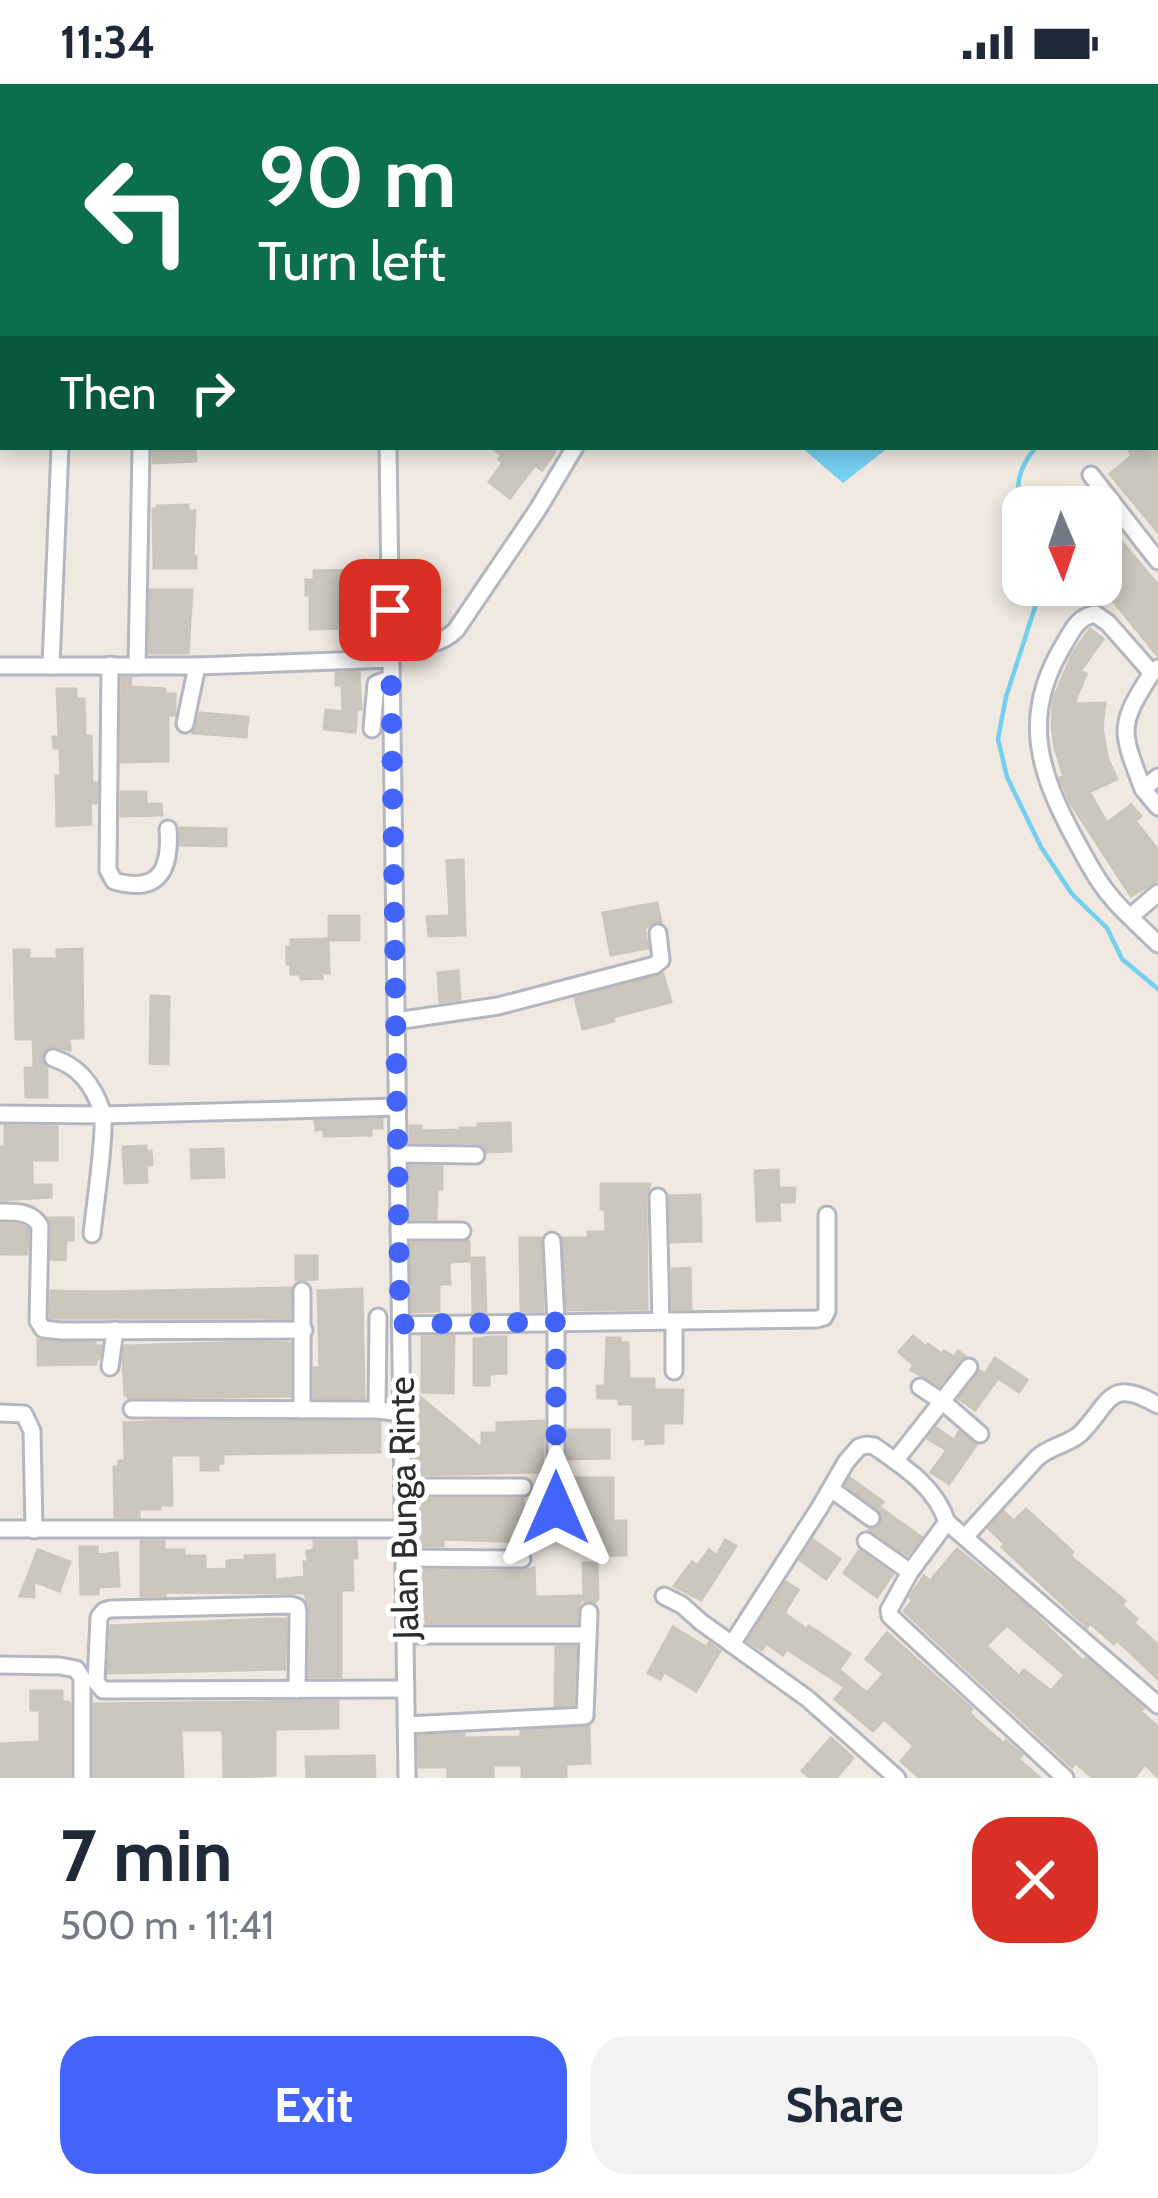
<!DOCTYPE html>
<html lang="en">
<head>
<meta charset="utf-8">
<style>
  body { margin:0; font-family:Cabin,sans-serif; background:#f2f2f3; color:#1f2937; height:100vh; display:flex; flex-direction:column; font-size:45px; white-space:nowrap }
  * { box-sizing:border-box; margin:0 }
  p { font-size:39px; color:#747a83 }
  .icon { flex:none; width:66px; height:66px; fill:none; stroke:currentColor; stroke-width:2; stroke-linecap:round; stroke-linejoin:round }
  .map { position:relative; height:1694px; overflow:hidden }
  .side { display:flex; flex-direction:column; background:#fff; flex:1 }
  .side>* { flex:none }
  .top-card { position:absolute; left:0px; top:0px; width:1158px; height:366px; box-shadow:0 6px 18px #0003; background:#0b6e4f; color:#fff; overflow:hidden }
  .needle { width:78px; rotate:178deg }
  .buttons { position:absolute; left:1002px; top:402px; display:grid; gap:24px }
  .buttons a { display:grid; place-items:center; width:120px; height:120px; border-radius:24px; background:#fff; box-shadow:0 6px 18px #0003; font-size:60px }
  .pin { position:absolute; display:grid; place-items:center; width:102px; height:102px; color:#fff; margin:-51px; border-radius:24px; box-shadow:0 6px 18px #0006 }
  .me { position:absolute; width:132px; margin:-66px; rotate:0deg; stroke-linejoin:round; filter:drop-shadow(0 0 9px #0008) }
  .turn { display:flex; align-items:center; gap:42px; height:252px; padding:0 60px; font-size:54px }
  .turn .icon { width:156px; height:156px; stroke-width:2.5 }
  .turn b { display:block; font-size:84px; line-height:102px }
  .then { display:flex; align-items:center; height:114px; padding:0 60px; background:#0003; gap:24px; font-size:45px }
  .round { display:grid; place-items:center; flex:none; width:126px; height:126px; border-radius:36px; background:#f2f2f3 }
  .head { display:flex; align-items:center; justify-content:space-between; height:204px; padding:0 60px }
  h1 { font-size:72px; font-weight:700; line-height:90px }
  .primary-button { display:flex; gap:24px; margin-top:auto; padding:24px 60px }
  .primary-button a { flex:1; height:138px; border-radius:36px; background:#4264fb; color:#fff; font-size:48px; font-weight:700; line-height:138px; text-align:center }
  .primary-button a+a { background:#f2f2f3; color:#1f2937 }
  .status { display:flex; justify-content:space-between; align-items:center; height:84px; padding:0 60px; background:#fff; direction:ltr }
  .status svg { height:33px; fill:currentColor }
  .map>svg:first-child { display:block }
  .water { fill:#75cff0 }
  .lines { fill:none; stroke-linecap:round; stroke-linejoin:round }
  .stream { stroke:#75cff0; stroke-width:4.5 }
  .building { fill:#cbc7bf; stroke:#cbc5ba; stroke-width:3; fill-rule:evenodd }
  .minor-casing { stroke:#b4b7c1; stroke-width:21 }
  .minor { stroke:#fff; stroke-width:15 }
  .route { stroke:#4264fb; stroke-width:21; stroke-dasharray:0 37.8 }
  .labels { text-anchor:middle; dominant-baseline:central; stroke-width:10; stroke-linejoin:round; paint-order:stroke }
  .street-label { font-size:36px; fill:#2e2e2e; stroke:#fff }
</style>
</head>
<body>
<div class="status"><b>11:34</b><svg viewBox="0 0 49 12"><path d="M0 12V9h3v3zM5 12V6h3v6zM10 12V3h3v9zM15 12V0h3v12zM26 1h20v11H26zM47 4h2v5h-2z"/></svg></div>
<div class="map">
<svg width="1158" height="1694" viewBox="0 0 1158 1694">
  <rect width="100%" height="100%" fill="#efe9e1"/>
  <polygon class="water" points="801,363 889,363 843,399"/>
  <g class="lines">
    <g class="stream">
      <polyline points="1155,314 1158,316"/>
      <path d="M1023,447c-4,-38 -13,-53 13,-84"/>
      <polyline points="1034,501 1036,520 1006,613 998,655 1007,693 1041,763 1072,810 1107,844 1122,875 1158,905"/>
    </g>
  </g>
  <g class="building">
    <polygon points="195,363 196,377 153,379 153,365"/>
    <polygon points="491,363 548,363 555,368 542,386 535,381 510,414 489,398 503,379 499,375 502,371"/>
    <polygon points="1127,363 1155,363 1158,368 1158,448 1110,390 1132,372"/>
    <polygon points="188,421 188,427 195,427 193,472 196,472 196,484 154,484 153,425 157,425 157,422"/>
    <polygon points="1101,433 1158,501 1158,572 1101,502"/>
    <polygon points="356,486 356,500 348,500 350,544 310,545 310,511 306,511 306,496 314,496 314,487"/>
    <polygon points="150,506 192,506 188,569 149,569"/>
    <polygon points="352,543 377,543 377,561 352,562"/>
    <polygon points="1090,545 1103,555 1080,587 1086,590 1074,620 1105,619 1102,644 1108,676 1117,695 1089,708 1107,739 1131,721 1141,732 1135,737 1158,766 1158,796 1131,812 1070,718 1060,694 1064,693 1055,664 1052,643 1053,616 1072,571"/>
    <polygon points="359,588 361,625 357,625 355,648 324,645 326,626 343,628 342,601 336,601 336,589"/>
    <polygon points="122,594 131,594 130,603 165,605 165,610 175,610 175,631 168,631 168,677 121,678"/>
    <polygon points="57,605 76,605 76,615 84,615 85,652 91,652 92,699 97,699 97,719 90,719 91,740 57,742 56,692 61,692 60,664 54,664 53,653 59,653"/>
    <polygon points="200,629 248,633 246,653 193,649"/>
    <polygon points="121,708 146,708 146,720 161,720 162,731 121,732"/>
    <polygon points="180,744 226,745 226,762 180,761"/>
    <polygon points="463,776 465,851 429,852 427,833 450,832 447,777"/>
    <polygon points="657,819 661,838 652,839 644,845 648,864 611,871 603,829"/>
    <rect x="329" y="832" width="30" height="24"/>
    <polygon points="328,855 329,889 321,889 322,894 301,895 300,890 291,890 291,880 287,880 287,863 291,863 291,856"/>
    <polygon points="82,865 83,954 69,954 70,966 52,962 45,966 41,975 47,984 47,1013 26,1013 25,984 34,984 33,955 16,955 14,866 29,866 29,875 57,875 57,866"/>
    <polygon points="458,887 460,915 440,918 438,889"/>
    <polygon points="663,890 671,918 613,933 614,937 583,945 575,914"/>
    <polygon points="151,912 169,913 168,980 150,979"/>
    <polygon points="382,1035 382,1044 371,1044 371,1051 324,1052 324,1045 316,1046 315,1037"/>
    <polygon points="510,1039 511,1067 487,1068 483,1061 476,1059 410,1058 410,1042 421,1042 421,1047 460,1046 460,1044 478,1044 478,1040"/>
    <polygon points="5,1042 57,1043 57,1076 32,1076 32,1101 51,1101 51,1113 0,1116 0,1063 5,1063"/>
    <polygon points="146,1062 146,1068 151,1067 152,1081 146,1081 147,1098 125,1099 123,1063"/>
    <polygon points="223,1065 224,1093 192,1094 191,1066"/>
    <polygon points="410,1082 442,1083 442,1105 437,1105 436,1135 411,1135"/>
    <polygon points="778,1086 779,1104 795,1104 794,1118 779,1118 780,1136 757,1137 755,1087"/>
    <polygon points="601,1100 650,1100 646,1113 647,1225 567,1226 563,1154 588,1154 588,1148 606,1148 605,1125 601,1125"/>
    <polygon points="700,1111 701,1157 671,1158 670,1112"/>
    <polygon points="49,1134 73,1134 73,1156 66,1156 65,1176 51,1175 52,1142"/>
    <polygon points="0,1140 20,1141 28,1145 27,1170 0,1170"/>
    <polygon points="520,1154 541,1154 543,1227 521,1227"/>
    <polygon points="469,1157 469,1177 449,1178 450,1200 439,1200 439,1227 412,1228 411,1159"/>
    <polygon points="296,1172 317,1172 317,1195 296,1196"/>
    <polygon points="472,1174 484,1174 486,1228 473,1228"/>
    <polygon points="690,1184 691,1225 673,1225 672,1185"/>
    <polygon points="291,1204 290,1234 50,1234 51,1207 98,1208"/>
    <polygon points="362,1205 364,1314 314,1314 314,1284 320,1284 318,1207"/>
    <polygon points="454,1252 453,1309 422,1308 422,1253"/>
    <polygon points="913,1252 926,1263 928,1260 942,1270 944,1267 954,1273 958,1267 965,1272 939,1301 911,1286 914,1281 899,1268"/>
    <polygon points="491,1253 506,1253 506,1289 489,1290 489,1301 474,1301 474,1255"/>
    <polygon points="607,1254 620,1254 620,1259 628,1259 629,1295 654,1295 654,1306 683,1306 682,1339 663,1339 663,1359 646,1360 646,1354 633,1355 633,1320 619,1320 619,1314 598,1314 597,1302 605,1302"/>
    <polygon points="38,1256 95,1259 95,1262 101,1262 99,1275 96,1275 96,1280 38,1281"/>
    <polygon points="250,1258 290,1259 290,1312 128,1314 128,1311 125,1311 123,1278 125,1262"/>
    <polygon points="995,1274 1027,1296 1019,1308 998,1294 975,1326 959,1315 980,1287 985,1290"/>
    <polygon points="420,1313 482,1365 482,1349 497,1349 497,1339 544,1337 542,1388 415,1391 414,1352 420,1352"/>
    <polygon points="179,1337 380,1338 380,1368 223,1370 223,1379 218,1380 218,1386 201,1386 201,1371 171,1371 172,1421 160,1421 160,1425 139,1425 139,1433 115,1433 114,1383 119,1383 119,1377 125,1377 124,1339"/>
    <polygon points="936,1344 954,1356 959,1348 976,1361 949,1400 931,1388 947,1366 928,1355"/>
    <polygon points="568,1346 609,1346 609,1374 568,1375"/>
    <polygon points="569,1394 613,1394 613,1437 626,1437 626,1471 588,1472 588,1448 581,1448 582,1416 569,1416"/>
    <polygon points="850,1394 883,1418 879,1423 921,1453 907,1471 869,1446 880,1442 882,1430 846,1401"/>
    <polygon points="415,1415 523,1415 524,1458 443,1455 443,1462 416,1462"/>
    <polygon points="1026,1425 1073,1468 1070,1472 1125,1517 1122,1521 1137,1535 1134,1539 1158,1561 1158,1595 1117,1556 1114,1560 1090,1539 1087,1543 1002,1463 1005,1460 989,1445 1004,1428 1014,1437"/>
    <polygon points="725,1456 736,1462 701,1516 674,1502 692,1478 697,1482 709,1466 717,1472"/>
    <polygon points="813,1456 840,1475 826,1495 800,1476"/>
    <polygon points="141,1457 164,1457 164,1466 184,1466 184,1472 205,1472 205,1486 227,1485 227,1477 246,1476 245,1472 274,1471 275,1496 305,1493 304,1478 308,1478 307,1467 314,1466 314,1457 356,1457 357,1474 352,1474 353,1506 341,1506 341,1593 309,1593 310,1528 305,1509 165,1508 165,1512 141,1512"/>
    <polygon points="80,1463 97,1463 97,1471 117,1469 119,1502 98,1503 98,1510 81,1510"/>
    <path d="M957,1465l67,55 59,57 3,-3 57,50 -3,3 18,16v50l-13,-13 -11,14h-41l-17,-15 -4,4 -168,-156 9,-11 -3,-3 14,-21 6,5zM1007,1541l58,50 -14,16 -27,-21 -5,6 -33,-30z"/>
    <polygon points="38,1466 70,1478 59,1507 34,1497 34,1513 20,1512"/>
    <polygon points="859,1467 893,1490 877,1513 844,1489"/>
    <polygon points="583,1479 597,1479 598,1515 595,1518 584,1517"/>
    <polygon points="534,1484 535,1513 583,1512 577,1526 577,1539 426,1539 423,1486 522,1487"/>
    <polygon points="786,1498 798,1506 784,1529 806,1545 809,1542 850,1570 839,1586 867,1609 884,1590 866,1575 887,1549 972,1625 969,1628 975,1635 1004,1660 1006,1657 1022,1671 1018,1675 1040,1694 920,1694 901,1677 914,1662 884,1635 873,1647 835,1615 845,1603 787,1565 783,1571 766,1559 762,1566 748,1557"/>
    <polygon points="270,1535 286,1535 285,1585 108,1589 111,1542"/>
    <polygon points="673,1543 706,1563 709,1559 720,1567 696,1607 664,1588 660,1595 648,1589"/>
    <polygon points="556,1563 576,1563 573,1621 555,1622"/>
    <polygon points="31,1607 62,1607 62,1618 68,1618 70,1621 70,1694 0,1694 0,1660 40,1658 40,1626 31,1626"/>
    <polygon points="338,1617 338,1644 275,1645 275,1691 224,1694 223,1646 181,1646 183,1694 94,1694 94,1620"/>
    <polygon points="589,1643 590,1679 566,1680 566,1694 522,1694 522,1681 493,1681 493,1694 448,1694 448,1683 419,1683 418,1652 464,1650 464,1654 521,1653 521,1647"/>
    <polygon points="831,1654 853,1674 836,1694 811,1694 802,1687"/>
    <polygon points="374,1672 375,1694 307,1694 306,1673"/>
  </g>
  <g class="lines">
    <defs>
      <g id="minor">
        <polyline points="272,0 275,3"/>
        <polyline points="166,3 168,0"/>
        <polyline points="662,3 663,0"/>
        <polyline points="0,300 3,295"/>
        <polyline points="388,363 407,1694"/>
        <polyline points="1091,391 1158,477"/>
        <path d="M391,566c22,-3 48,-3 65,-20l82,-121 37,-62"/>
        <path d="M110,581l-2,205 6,11c45,13 57,-11 54,-52"/>
        <polyline points="0,582 197,582 391,575"/>
        <polyline points="51,582 60,363"/>
        <polyline points="137,582 141,363"/>
        <path d="M1158,584l-6,5 -44,-50 -13,-9c-18,3 -23,17 -32,32 -43,71 -24,127 13,195 17,31 27,51 54,76l28,-24"/>
        <polyline points="185,640 197,582"/>
        <polyline points="372,645 376,600 391,594"/>
        <polyline points="1158,693 1143,705 1158,723"/>
        <path d="M1143,705c-22,-58 -26,-63 9,-116"/>
        <polyline points="1130,833 1158,860"/>
        <polyline points="396,937 498,922 655,881 661,876 658,849"/>
        <path d="M53,974c26,8 40,27 49,53 5,16 -8,101 -10,123"/>
        <polyline points="0,1030 104,1031 397,1023"/>
        <polyline points="398,1070 476,1071"/>
        <polyline points="658,1113 661,1236"/>
        <path d="M0,1128c15,0 32,-1 40,14l-2,95 5,8 18,2 243,-1"/>
        <polyline points="399,1147 462,1147"/>
        <polyline points="552,1157 556,1238 556,1424"/>
        <polyline points="302,1207 302,1326"/>
        <polyline points="674,1237 674,1287"/>
        <polyline points="400,1241 817,1235 824,1233 827,1227 827,1131"/>
        <polyline points="110,1283 115,1246"/>
        <polyline points="920,1303 943,1318 980,1350"/>
        <polyline points="132,1325 377,1326 402,1329"/>
        <polyline points="377,1326 378,1233"/>
        <polyline points="0,1329 24,1330 32,1347 34,1446"/>
        <polyline points="895,1377 969,1283"/>
        <polyline points="403,1403 523,1403"/>
        <polyline points="831,1405 871,1434"/>
        <polyline points="947,1438 910,1488 889,1526 890,1532 1065,1694"/>
        <polyline points="0,1445 403,1445"/>
        <path d="M966,1452l71,-78c13,-12 30,-13 43,-24 31,-31 28,-58 78,-29"/>
        <polyline points="866,1457 910,1488"/>
        <polyline points="404,1474 522,1475"/>
        <polyline points="664,1512 682,1521 701,1538 808,1615 897,1694"/>
        <polyline points="405,1551 588,1551"/>
        <path d="M732,1560l88,-137 26,-45 13,-15 7,-2 8,1c30,21 61,40 73,76l211,183"/>
        <polyline points="0,1581 60,1582 76,1585 82,1594 82,1694"/>
        <polyline points="297,1606 298,1528 297,1523 291,1521 110,1525 104,1527 99,1533 96,1598 103,1606 406,1605"/>
        <polyline points="406,1641 585,1632 589,1528"/>
      </g>
    </defs>
    <use href="#minor" class="minor-casing"/>
    <use href="#minor" class="minor"/>
  </g>
  <g class="lines">
    <polyline class="route" points="390,526 400,1240 556,1238 556,1424"/>
  </g>
  <g class="labels">
    <g class="street-label">
      <text transform="translate(403 1424) rotate(-91)">Jalan Bunga Rinte</text>
    </g>
  </g>
</svg>
<div class="buttons">
<a><svg class="needle" viewBox="-14 -14 28 28"><path d="M0-13l5 13h-10z" fill="#e53935"/><path d="M0 13l5-13h-10z" fill="#747a83"/></svg></a>
</div>
<div class="pin" style="left:390px;top:526px;background:#d93025"><svg class="icon" aria-label="arrive" viewBox="0 0 24 24"><path d="M6 21V4h12l-3 4 3 4H6"/></svg></div>
<svg class="me" style="left:556px;top:1424px" viewBox="-20 -20 40 40"><path d="M0-17L14 15 0 8-14 15z" fill="#4264fb" stroke="#fff" stroke-width="4"/></svg>
<div class="top-card">
<div class="turn"><svg class="icon" aria-label="left" viewBox="0 0 24 24"><path d="M17 20v-9H6M10 6l-5 5 5 5"/></svg><div><b>90 m</b>Turn left</div></div>
<div class="then">Then<svg class="icon" aria-label="right" viewBox="0 0 24 24"><path d="M7 20v-9h11M14 6l5 5-5 5"/></svg></div>
</div>
</div>
<section class="side">
<div class="head"><div><h1>7 min</h1><p>500 m · 11:41</p></div><a class="round" style="background:#d93025;color:#fff"><svg class="icon" aria-label="close" viewBox="0 0 24 24"><path d="M6 6l12 12M18 6L6 18"/></svg></a></div>
<div class="primary-button"><a>Exit</a><a>Share</a></div>
</section>
</body>
</html>
